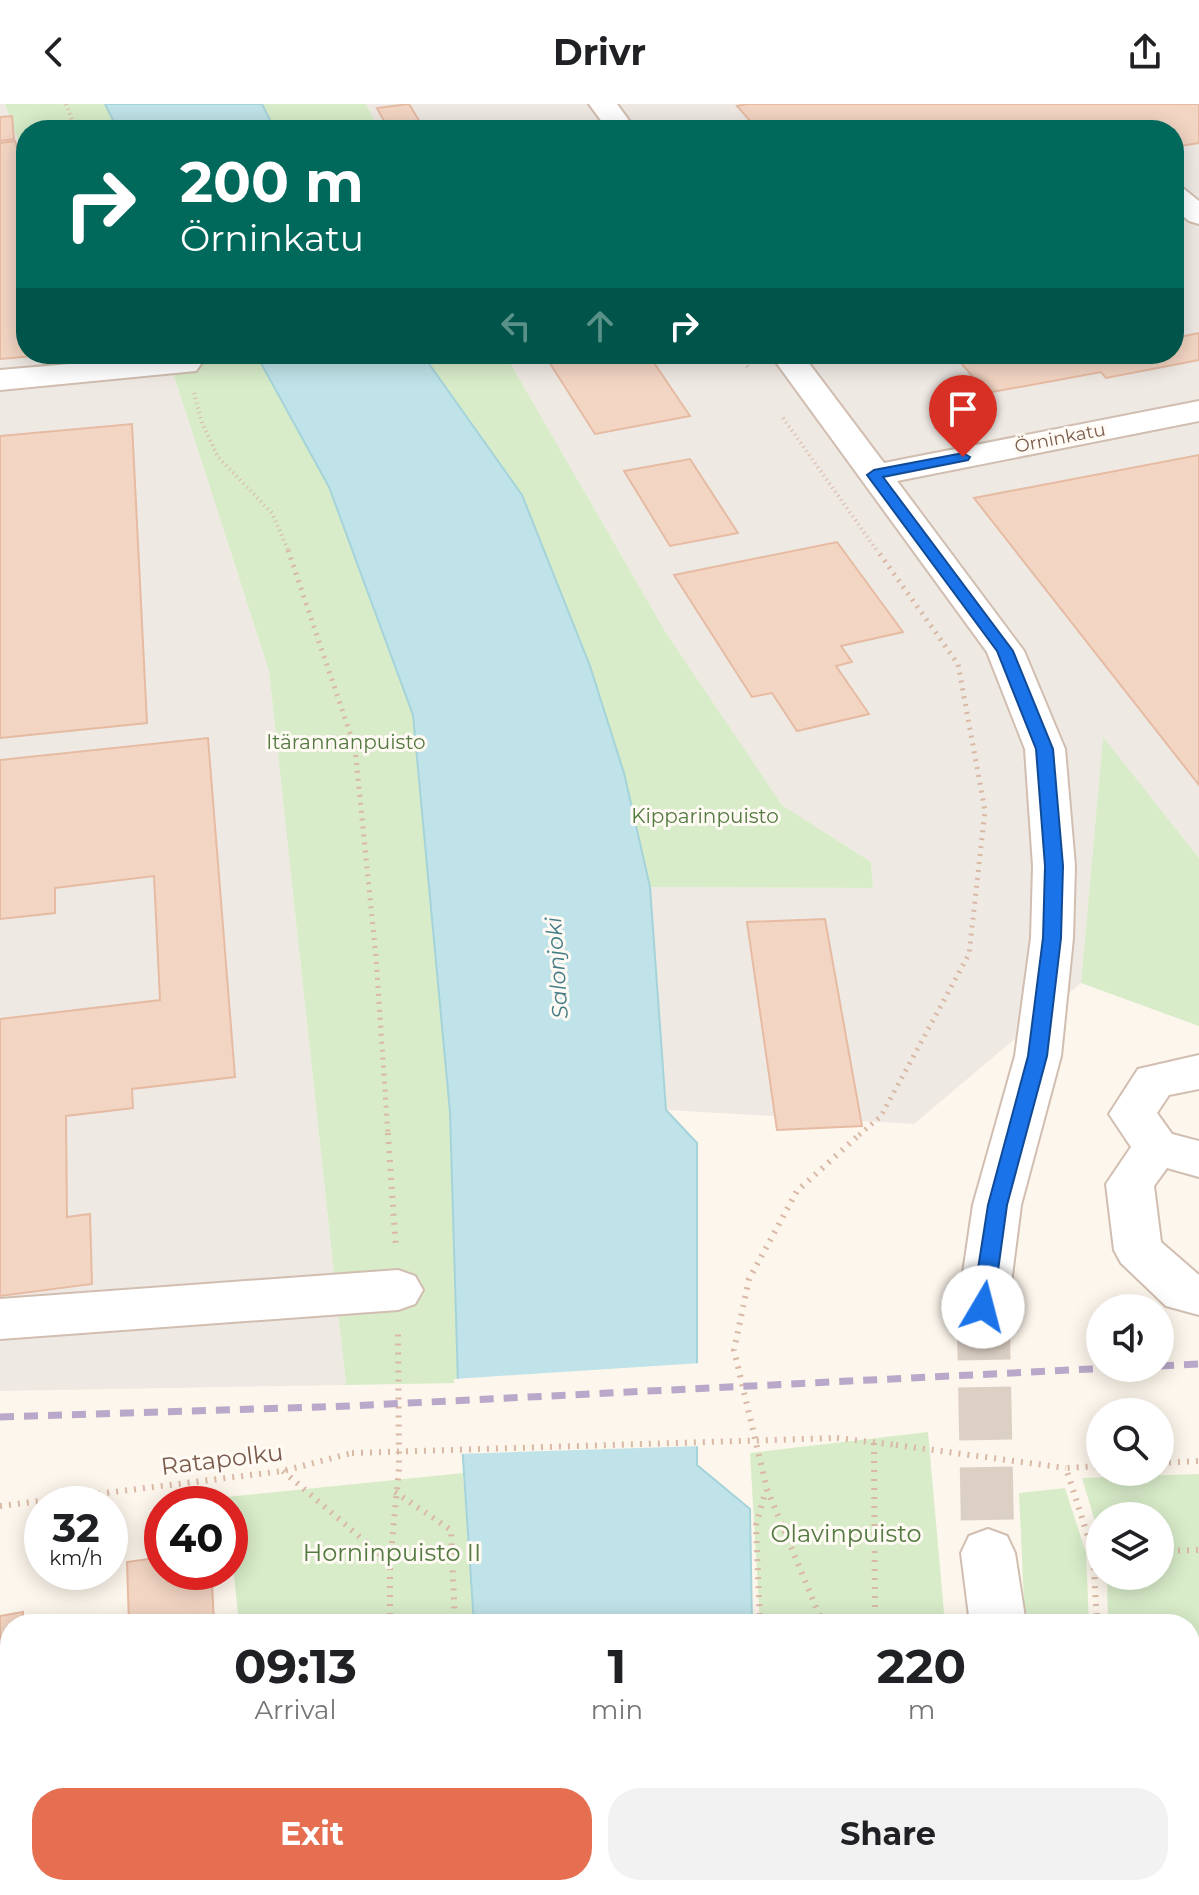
<!DOCTYPE html>
<html lang="en">
<head>
<meta charset="utf-8">
<style>
  body { margin:0; font-family:Montserrat,sans-serif; background:#f2f2f2; color:#202124; height:100vh; display:flex; flex-direction:column; font-size:30px; white-space:nowrap }
  * { box-sizing:border-box; margin:0 }
  p { font-size:26px; color:#757577 }
  .icon { flex:none; width:44px; height:44px; fill:none; stroke:currentColor; stroke-width:2; stroke-linecap:round; stroke-linejoin:round }
  .map { position:relative; flex:1; overflow:hidden }
  .panel { position:absolute; left:0px; top:1510px; width:1200px; height:282px; display:flex; flex-direction:column; background:#fff; border-radius:32px 32px 0 0; box-shadow:0 4px 20px #0003 }
  .panel>* { flex:none }
  .hud { position:absolute; left:16px; top:16px; width:1168px; height:244px; border-radius:32px; box-shadow:0 4px 20px #0003; background:#00695c; color:#fff; overflow:hidden }
  .tools { position:absolute; left:1086px; top:1190px; display:grid; gap:16px }
  .tools a { display:grid; place-items:center; width:88px; height:88px; border-radius:50%; background:#fff; box-shadow:0 4px 20px #0003; font-size:40px }
  .speed { position:absolute; left:24px; top:1382px; display:flex; gap:16px; font-size:40px; font-weight:700; text-align:center }
  .speed>* { display:grid; place-content:center; width:104px; height:104px; border-radius:50%; background:#fff; box-shadow:0 4px 20px #0003; line-height:1 }
  .speed small { font-size:20px; font-weight:400 }
  .speed .limit { border:12px solid #d22; background:#fff; color:#111 }
  .pin { position:absolute; display:grid; place-items:center; width:68px; height:68px; color:#fff; margin:-82px -34px; border-radius:50% 50% 50% 0; rotate:-45deg; box-shadow:0 0 8px #0007 }
  .pin .icon { rotate:45deg }
  .me { position:absolute; width:88px; margin:-44px; rotate:8deg; stroke-linejoin:round; filter:drop-shadow(0 0 6px #0008) }
  .turn { display:flex; align-items:center; gap:28px; height:168px; padding:0 32px; font-size:36px }
  .turn .icon { width:104px; height:104px; stroke-width:2.5 }
  .turn b { display:block; font-size:56px; line-height:68px }
  .lanes { display:flex; align-items:center; height:76px; padding:0 32px; background:#0003; justify-content:center; gap:40px; direction:ltr }
  .lanes .off { opacity:.35 }
  .eta { display:flex; justify-content:space-evenly; align-items:center; height:136px; text-align:center }
  .eta b { font-size:48px; font-weight:700; line-height:56px }
  .button { display:flex; gap:16px; margin-top:auto; padding:16px 32px }
  .button a { flex:1; height:92px; border-radius:32px; background:#e76f51; color:#fff; font-size:32px; font-weight:700; line-height:92px; text-align:center }
  .button a+a { background:#f2f2f2; color:#202124 }
  header { display:flex; justify-content:space-between; align-items:center; height:104px; padding:0 32px; background:#fff; font-size:36px; font-weight:700 }
  .map>svg:first-child { display:block }
  .industrial { fill:#efe9e4 }
  .green { fill:#d8ecc9 }
  .water { fill:#bfe3e8; stroke:#a5d3da; stroke-width:2 }
  .pier { fill:#fdf6ec }
  .building { fill:#f3d5c3; stroke:#e6bba3; stroke-width:2 }
  .lines { fill:none; stroke-linecap:round; stroke-linejoin:round }
  .minor-tunnel { stroke:#dcd0c4; stroke-width:53; stroke-dasharray:53 27; stroke-linecap:butt }
  .minor-casing { stroke:#d1beb0; stroke-width:4 }
  .path-far2 { stroke:#d9b8a5; stroke-width:4; stroke-dasharray:1 4; stroke-linecap:butt }
  .path-far1 { stroke:#d9b8a5; stroke-width:5; stroke-dasharray:2 6; stroke-linecap:butt }
  .path { stroke:#d9b8a5; stroke-width:6; stroke-dasharray:2 7; stroke-linecap:butt }
  .minor { fill:#fff; fill-rule:evenodd }
  .rail { stroke:#b9a8c9; stroke-width:7; stroke-dasharray:14 10; stroke-linecap:butt }
  .path-bridge { stroke:#d9b8a5; stroke-width:6; stroke-dasharray:2 7; stroke-linecap:butt }
  .route { fill:#1a73e8; stroke:#114b97; stroke-width:2 }
  .labels { text-anchor:middle; dominant-baseline:central; stroke-width:6; stroke-linejoin:round; paint-order:stroke }
  .far-street-label { font-size:18px; fill:#7a5c4d; stroke:#fffaf3 }
  .park-label { font-size:20px; fill:#537a41; stroke:#fffaf3 }
  .water-label { font-size:22px; font-style:italic; fill:#437c86; stroke:#fffaf3 }
  .near-street-label { font-size:24px; fill:#7a5c4d; stroke:#fffaf3 }
  .near-park-label { font-size:24px; fill:#537a41; stroke:#fffaf3 }
</style>
</head>
<body>
<header><svg class="icon" aria-label="back" viewBox="0 0 24 24"><path d="M15 5l-7 7 7 7"/></svg>Drivr<svg class="icon" aria-label="share" viewBox="0 0 24 24"><path d="M12 15V3M7 8l5-5 5 5M5 13v7h14v-7"/></svg></header>
<div class="map">
<svg width="1199" height="1791" viewBox="0 0 1199 1791">
  <rect width="100%" height="100%" fill="#fdf6ec"/>
  <g class="industrial">
    <polygon points="0,0 5,0 26,58 26,250 167,250 269,567 346,1281 0,1287"/>
    <polygon points="366,0 1199,0 1199,754 1103,634 1081,879 914,1020 666,1006 650,783 873,784 871,758 782,701 665,527 505,250 1174,250 1174,26 380,26"/>
  </g>
  <g class="green">
    <polygon points="5,0 105,0 118,26 26,26 26,58"/>
    <polygon points="262,0 366,0 380,26 275,26"/>
    <polygon points="167,250 256,250 329,383 413,611 450,1008 458,1279 346,1281 269,567"/>
    <polygon points="422,250 505,250 665,527 782,701 871,758 873,784 650,783 624,669 590,562 522,391"/>
    <polygon points="1103,633 1199,754 1199,922 1081,879"/>
    <polygon points="928,1328 945,1520 760,1520 750,1349"/>
    <polygon points="463,1369 474,1520 239,1520 230,1433 230,1400 226,1400 226,1393"/>
    <polygon points="1199,1370 1199,1791 1115,1791 1115,1782 1190,1782 1190,1520 1108,1520 1107,1472 1160,1472 1160,1412 1100,1412 1100,1434 1082,1374"/>
    <polygon points="1065,1384 1086,1449 1089,1520 1025,1520 1019,1389"/>
    <polygon points="10,1620 10,1782 485,1782 485,1791 0,1791 0,1622"/>
    <polygon points="776,1782 997,1782 998,1791 777,1791"/>
  </g>
  <g class="water">
    <polygon points="105,0 262,0 275,26 118,26"/>
    <polygon points="256,250 422,250 522,391 590,562 624,669 650,783 666,1006 697,1039 697,1361 750,1405 752,1520 474,1520 458,1279 450,1008 413,611 329,383"/>
    <rect x="485" y="1782" width="272" height="9"/>
  </g>
  <polygon class="pier" points="701,1259 701,1342 458,1350 454,1275"/>
  <g class="building">
    <polygon points="409,0 423,23 389,26 377,4"/>
    <polygon points="747,0 1199,0 1199,39 1174,43 1174,26 758,26 737,2"/>
    <polygon points="12,12 14,35 0,37 0,13"/>
    <polygon points="15,37 26,68 26,250 57,250 0,255 0,39"/>
    <polygon points="1199,229 1199,256 1106,274 1101,268 987,289 953,250 1174,250 1174,234"/>
    <polygon points="544,250 648,250 690,312 595,330"/>
    <polygon points="132,320 147,619 0,634 0,332"/>
    <polygon points="1199,351 1199,681 974,394"/>
    <polygon points="690,355 738,429 670,442 624,367"/>
    <polygon points="837,438 903,528 841,542 852,558 836,562 869,610 797,627 772,589 752,593 674,471"/>
    <polygon points="208,634 235,973 132,985 133,1004 66,1012 67,1113 90,1110 92,1180 0,1192 0,915 160,896 154,772 55,784 55,809 0,815 0,656"/>
    <polygon points="825,815 862,1022 777,1026 747,818"/>
    <polygon points="162,1453 162,1468 187,1468 188,1481 212,1478 214,1520 129,1520 127,1458"/>
    <polygon points="23,1508 23,1520 10,1520 10,1549 0,1551 0,1512"/>
  </g>
  <g class="lines">
    <polyline class="minor-tunnel" points="983,1203 988,1449"/>
    <defs>
      <g id="minor">
        <polygon points="589,0 617,0 636,26 608,26"/>
        <polygon points="1174,82 1184,85 1199,97 1199,120 1189,117 1174,105"/>
        <polygon points="185,250 196,253 201,260 196,267 0,286 0,266"/>
        <polygon points="770,250 802,250 884,359 1199,297 1199,317 897,377 1024,547 1065,645 1075,762 1073,834 1061,952 1021,1101 1008,1203 1001,1217 983,1223 965,1217 958,1203 973,1101 1015,952 1031,834 1033,762 1025,645 987,548"/>
        <polygon points="1199,951 1199,985 1169,991 1157,1009 1172,1030 1199,1037 1199,1073 1167,1064 1154,1082 1161,1138 1199,1171 1199,1211 1166,1202 1121,1159 1114,1146 1106,1080 1131,1043 1109,1010 1138,965"/>
        <polygon points="398,1166 415,1172 423,1186 415,1200 398,1206 0,1235 0,1195"/>
        <polygon points="988,1425 1007,1432 1015,1449 1026,1520 970,1520 961,1449 969,1432"/>
        <polygon points="1012,1782 1073,1782 1076,1791 1016,1791"/>
      </g>
    </defs>
    <use href="#minor" class="minor-casing"/>
    <g class="path-far2">
      <polyline points="66,0 76,26"/>
      <polyline points="738,250 750,266"/>
      <polyline points="194,289 202,319 218,353 272,409 289,448"/>
      <polyline points="783,314 878,448"/>
    </g>
    <g class="path-far1">
      <polyline points="288,446 355,644 376,853 388,1031"/>
      <polyline points="859,1031 881,1012 969,850 985,707 958,560 877,446"/>
    </g>
    <g class="path">
      <polyline points="388,1029 396,1145"/>
      <polyline points="837,1334 896,1341"/>
      <polyline points="874,1339 875,1520"/>
      <polyline points="1160,1359 1199,1357"/>
      <polyline points="283,1367 389,1458"/>
      <polyline points="395,1388 451,1426 455,1520"/>
      <polyline points="0,1402 283,1367 352,1349"/>
      <polyline points="1160,1447 1199,1446"/>
      <polyline points="390,1520 390,1459 399,1364 398,1227"/>
      <polyline points="760,1520 756,1421 766,1386"/>
      <polyline points="823,1520 767,1385 734,1246 749,1175 797,1087 861,1029"/>
      <polyline points="1097,1520 1093,1448 1066,1364 1100,1362"/>
      <polyline points="1190,1588 1199,1588"/>
      <polyline points="1190,1638 1199,1641"/>
      <polyline points="0,1656 10,1655"/>
      <polyline points="386,1782 386,1791"/>
      <polyline points="468,1782 468,1791"/>
      <polyline points="771,1782 772,1791"/>
      <polyline points="898,1782 900,1791"/>
      <polyline points="1108,1782 1109,1791"/>
    </g>
    <use href="#minor" class="minor"/>
    <g class="rail">
      <polyline points="1160,1262 1199,1260"/>
      <polyline points="0,1313 349,1302 1111,1264"/>
    </g>
    <g class="path-bridge">
      <polyline points="896,1341 1066,1364"/>
      <polyline points="352,1349 837,1334"/>
    </g>
  </g>
  <polygon class="route" points="963,349 970,353 968,356 883,373 1013,547 1053,645 1063,762 1061,834 1047,952 1007,1101 993,1203 990,1209 983,1211 975,1209 972,1203 988,1101 1028,952 1043,834 1045,762 1036,645 997,547 867,371 874,366"/>
  <g class="labels">
    <g class="far-street-label">
      <text transform="translate(1060 334) rotate(-11)">Örninkatu</text>
    </g>
    <g class="park-label">
      <text x="346" y="638">Itärannanpuisto</text>
      <text x="705" y="712">Kipparinpuisto</text>
    </g>
    <g class="water-label">
      <text transform="translate(557 864) rotate(-94)">Salonjoki</text>
    </g>
    <g class="near-street-label">
      <text transform="translate(222 1355) rotate(-7)">Ratapolku</text>
    </g>
    <g class="near-park-label">
      <text x="846" y="1429">Olavinpuisto</text>
      <text x="392" y="1448">Horninpuisto II</text>
    </g>
  </g>
</svg>
<div class="tools">
<a><svg class="icon" aria-label="sound" viewBox="0 0 24 24"><path d="M4 9h4l5-4v14l-5-4H4zM17 9q2 3 0 6"/></svg></a>
<a><svg class="icon" aria-label="search" viewBox="0 0 24 24"><circle cx="10" cy="10" r="6"/><path d="M15 15l6 6"/></svg></a>
<a><svg class="icon" aria-label="layers" viewBox="0 0 24 24"><path d="M12 4l9 5-9 5-9-5zM3 14l9 5 9-5"/></svg></a>
</div>
<div class="speed"><div>32<small>km/h</small></div><div class="limit">40</div></div>
<div class="pin" style="left:963px;top:353px;background:#d93025"><svg class="icon" aria-label="arrive" viewBox="0 0 24 24"><path d="M6 21V4h12l-3 4 3 4H6"/></svg></div>
<svg class="me" style="left:983px;top:1203px" viewBox="-20 -20 40 40"><circle r="19" fill="#fff"/><path d="M0-13L10 11 0 6-10 11z" fill="#1a73e8"/></svg>
<div class="hud">
<div class="turn"><svg class="icon" aria-label="right" viewBox="0 0 24 24"><path d="M7 20v-9h11M14 6l5 5-5 5"/></svg><div><b>200 m</b>Örninkatu</div></div>
<div class="lanes"><svg class="icon off" aria-label="left" viewBox="0 0 24 24"><path d="M17 20v-9H6M10 6l-5 5 5 5"/></svg><svg class="icon off" aria-label="ahead" viewBox="0 0 24 24"><path d="M12 20V5M6 11l6-6 6 6"/></svg><svg class="icon" aria-label="right" viewBox="0 0 24 24"><path d="M7 20v-9h11M14 6l5 5-5 5"/></svg></div>
</div>
<section class="panel">
<div class="eta">
<div><b>09:13</b><p>Arrival</p></div>
<div><b>1</b><p>min</p></div>
<div><b>220</b><p>m</p></div>
</div>
<div class="button"><a>Exit</a><a>Share</a></div>
</section>
</div>
</body>
</html>
